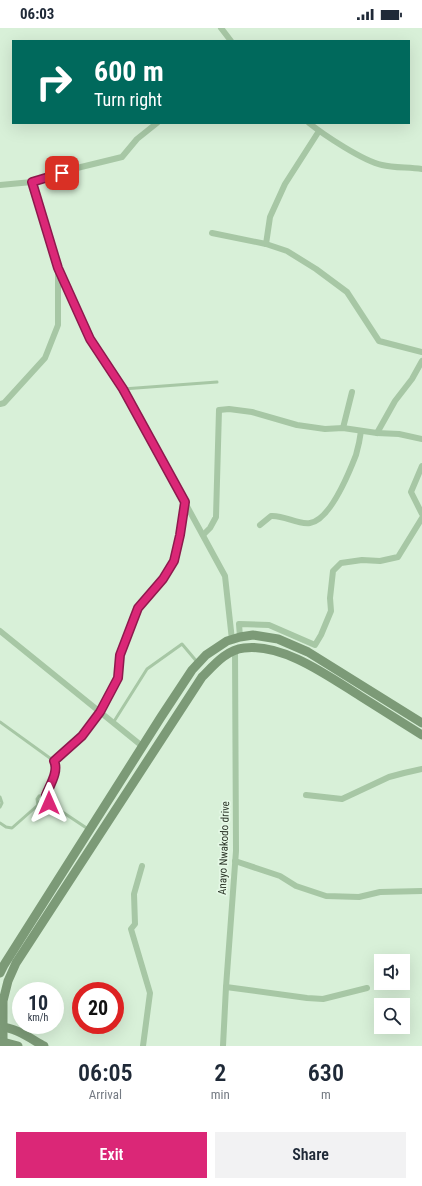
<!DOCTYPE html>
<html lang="en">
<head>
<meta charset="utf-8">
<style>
  body { margin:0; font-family:"Roboto Condensed",sans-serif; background:#f2f2f3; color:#1f2937; height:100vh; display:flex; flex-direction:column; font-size:15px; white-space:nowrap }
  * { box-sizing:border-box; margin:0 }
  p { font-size:13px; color:#747a83 }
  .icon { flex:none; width:22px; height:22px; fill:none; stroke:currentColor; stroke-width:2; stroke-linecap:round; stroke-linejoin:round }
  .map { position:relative; height:1018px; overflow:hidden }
  .sheet { display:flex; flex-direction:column; background:#fff; flex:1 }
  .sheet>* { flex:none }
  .guide { position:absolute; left:12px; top:12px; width:398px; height:84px; border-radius:0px; box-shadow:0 4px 16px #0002; background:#00695c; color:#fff; overflow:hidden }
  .buttons { position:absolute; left:374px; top:926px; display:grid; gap:8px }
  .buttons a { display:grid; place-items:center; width:36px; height:36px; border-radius:0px; background:#fff; box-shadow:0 4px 16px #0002; font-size:20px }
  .speed { position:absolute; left:12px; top:954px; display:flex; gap:8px; font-size:20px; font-weight:700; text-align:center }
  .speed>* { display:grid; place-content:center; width:52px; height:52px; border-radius:50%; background:#fff; box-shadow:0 4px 16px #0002; line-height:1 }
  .speed small { font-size:10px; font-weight:400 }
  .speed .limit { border:6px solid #d22; background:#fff; color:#111 }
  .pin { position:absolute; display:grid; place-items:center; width:34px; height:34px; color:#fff; margin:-17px; border-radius:8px; box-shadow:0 2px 6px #0006 }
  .me { position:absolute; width:44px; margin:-22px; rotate:0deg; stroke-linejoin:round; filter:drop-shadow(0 0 3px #0008) }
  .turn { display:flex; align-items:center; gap:14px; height:84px; padding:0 16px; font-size:18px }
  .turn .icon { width:52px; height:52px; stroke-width:2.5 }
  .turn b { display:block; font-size:28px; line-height:34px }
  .eta { display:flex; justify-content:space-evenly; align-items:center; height:68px; text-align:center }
  .eta b { font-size:24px; font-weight:600; line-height:28px }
  .action { display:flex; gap:8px; margin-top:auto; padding:8px 16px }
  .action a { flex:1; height:46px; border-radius:0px; background:#db2777; color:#fff; font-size:16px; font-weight:600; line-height:46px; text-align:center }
  .action a+a { background:#f2f2f3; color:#1f2937 }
  .status { display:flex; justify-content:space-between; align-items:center; height:28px; padding:0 20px; background:#fff; direction:ltr }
  .status svg { height:11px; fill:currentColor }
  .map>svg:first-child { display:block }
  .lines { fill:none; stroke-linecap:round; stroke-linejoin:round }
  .lane { stroke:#a7c7a5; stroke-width:3 }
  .street { stroke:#a7c7a5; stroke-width:6 }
  .secondary { stroke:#7c9a77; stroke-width:9 }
  .route-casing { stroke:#8e194d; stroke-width:10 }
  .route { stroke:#db2777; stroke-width:7 }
  .labels { text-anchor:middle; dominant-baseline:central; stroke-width:3.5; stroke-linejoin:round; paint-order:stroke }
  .street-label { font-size:11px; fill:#293326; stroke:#e4f8e5 }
</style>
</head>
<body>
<div class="status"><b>06:03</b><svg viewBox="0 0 49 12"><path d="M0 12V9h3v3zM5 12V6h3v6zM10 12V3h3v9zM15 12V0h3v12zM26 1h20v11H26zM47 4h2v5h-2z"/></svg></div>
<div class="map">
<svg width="422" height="1018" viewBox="0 0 422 1018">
  <rect width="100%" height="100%" fill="#d8f0d8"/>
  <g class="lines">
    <g class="lane">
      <polyline points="123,361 217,354"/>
      <path d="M0,694l54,39c5,10 -4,24 -8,34"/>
      <polyline points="113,695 147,641 182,616 198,635"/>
      <polyline points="54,733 83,708 100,684 118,650 121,627 138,580 163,551 174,533 184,476"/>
      <polyline points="0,769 2,775 0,779"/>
      <polyline points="49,775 47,778 41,779 38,777 37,771 39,768 46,767 48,769 49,775 88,801"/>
      <polyline points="0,795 6,799 12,800 38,777"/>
    </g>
    <g class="street">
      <polyline points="221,0 231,13"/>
      <path d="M309,95c15,12 54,38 73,42 12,3 27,2 40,4"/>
      <polyline points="32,154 77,140 122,129 137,111 157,95"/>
      <polyline points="0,157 32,154 58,240 58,297 45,330 4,375 0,376"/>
      <polyline points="212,205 266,216 287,223 316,241 347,264 379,313 422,324"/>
      <polyline points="266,216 270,189 285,156 319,103"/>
      <polyline points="58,240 90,311 123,361 225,548 232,612"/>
      <polyline points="343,400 352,364"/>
      <polyline points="377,405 395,373 412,351 422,333"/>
      <polyline points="422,438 411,464 422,486"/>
      <path d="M260,497l11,-9c14,-1 26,9 39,7 20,-3 39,-50 46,-68 2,-7 4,-16 5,-24"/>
      <polyline points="203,507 210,500 216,489 219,382 229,381 252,384 297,397 325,401 343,400 377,405 399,406 422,411"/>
      <polyline points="0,603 142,718"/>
      <polyline points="240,609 239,596 269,597 315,617 321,607 331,583 330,570 333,543 341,535 362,532 380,533 398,529 422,490"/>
      <polyline points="306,767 342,771 389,749 404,745 422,741"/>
      <polyline points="235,833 280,848 296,858 326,868 359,869 380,864 422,863"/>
      <polyline points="142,838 134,866 135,896 131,901 150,965 143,1018"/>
      <polyline points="226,959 307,970 323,971 367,960"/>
      <polyline points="223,1018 226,959 236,823 235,623"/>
    </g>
    <g class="secondary">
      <polyline points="0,945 4,937 161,689 192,642 206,627 227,613 240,609 253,607 278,611 308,624 422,695"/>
      <path d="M0,999c15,0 31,12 44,19"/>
      <path d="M3,1014v-41l5,-20 8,-18 186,-286c12,-12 24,-27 42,-29 39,-5 84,28 116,48 21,13 41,26 62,39"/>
      <polyline points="0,1015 3,1014 18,1018"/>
    </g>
  </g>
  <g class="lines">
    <defs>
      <path id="route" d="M49,775l-1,-6 -2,-2c4,-10 13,-24 8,-34l28,-25 18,-24 18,-34 2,-23 18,-47 25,-29 11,-18 6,-26 5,-33 -62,-113 -33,-50 -32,-71 -26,-86 30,-9"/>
    </defs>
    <use href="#route" class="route-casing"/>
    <use href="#route" class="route"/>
  </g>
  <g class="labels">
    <g class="street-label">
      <text transform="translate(224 820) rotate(-88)">Anayo Nwakodo drive</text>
    </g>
  </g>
</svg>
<div class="buttons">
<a><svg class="icon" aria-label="sound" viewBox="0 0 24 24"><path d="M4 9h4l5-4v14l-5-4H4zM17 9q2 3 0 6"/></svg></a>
<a><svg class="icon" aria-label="search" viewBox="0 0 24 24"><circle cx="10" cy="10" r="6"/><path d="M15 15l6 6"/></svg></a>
</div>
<div class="speed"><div>10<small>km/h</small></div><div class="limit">20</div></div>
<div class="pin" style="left:62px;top:145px;background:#d93025"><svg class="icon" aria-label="arrive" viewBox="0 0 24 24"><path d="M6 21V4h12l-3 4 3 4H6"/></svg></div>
<svg class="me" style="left:49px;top:775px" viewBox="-20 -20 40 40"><path d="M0-17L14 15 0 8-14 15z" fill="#db2777" stroke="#fff" stroke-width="4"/></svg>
<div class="guide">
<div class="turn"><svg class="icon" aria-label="right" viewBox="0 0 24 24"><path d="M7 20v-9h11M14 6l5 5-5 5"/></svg><div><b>600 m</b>Turn right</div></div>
</div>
</div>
<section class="sheet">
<div class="eta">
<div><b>06:05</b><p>Arrival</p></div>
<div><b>2</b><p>min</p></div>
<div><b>630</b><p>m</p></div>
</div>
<div class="action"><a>Exit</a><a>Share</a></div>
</section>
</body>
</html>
